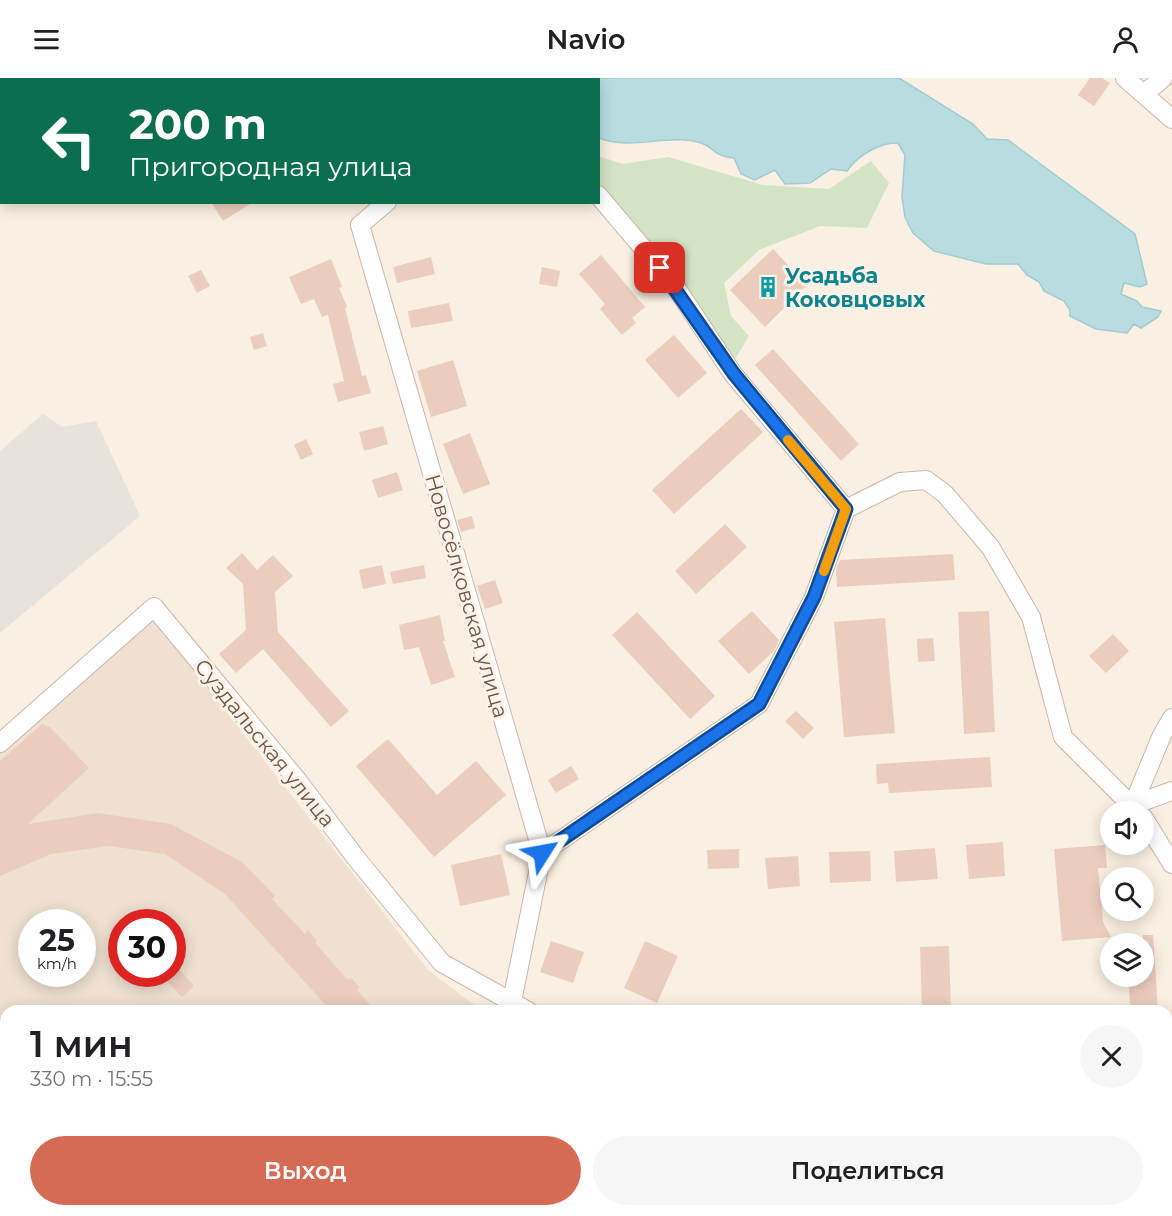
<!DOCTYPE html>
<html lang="ru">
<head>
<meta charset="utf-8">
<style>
  body { margin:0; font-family:Montserrat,sans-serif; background:#f6f6f6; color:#202124; height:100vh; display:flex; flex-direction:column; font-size:22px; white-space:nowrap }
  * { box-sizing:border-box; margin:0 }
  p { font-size:20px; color:#757577 }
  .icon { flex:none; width:33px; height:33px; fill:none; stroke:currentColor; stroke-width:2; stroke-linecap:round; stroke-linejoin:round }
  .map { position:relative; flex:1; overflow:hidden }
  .side { position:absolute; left:0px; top:927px; width:1173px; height:212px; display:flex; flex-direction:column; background:#fff; border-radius:18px 18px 0 0; box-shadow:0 3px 15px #0003 }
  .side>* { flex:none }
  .banner { position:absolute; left:0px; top:0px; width:600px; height:126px; box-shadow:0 3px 15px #0003; background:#0b6e4f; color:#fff; overflow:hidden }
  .controls { position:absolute; left:1100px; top:723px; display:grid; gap:12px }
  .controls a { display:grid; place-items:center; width:54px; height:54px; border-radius:50%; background:#fff; box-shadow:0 3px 15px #0003; font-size:30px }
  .speed { position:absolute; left:18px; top:831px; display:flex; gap:12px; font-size:30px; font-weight:700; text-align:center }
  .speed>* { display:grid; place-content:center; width:78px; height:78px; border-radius:50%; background:#fff; box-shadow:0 3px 15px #0003; line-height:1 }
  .speed small { font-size:15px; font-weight:400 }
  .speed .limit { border:9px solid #d22; background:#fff; color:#111 }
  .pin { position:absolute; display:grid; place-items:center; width:51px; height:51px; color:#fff; margin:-26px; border-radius:12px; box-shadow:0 3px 9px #0006 }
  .me { position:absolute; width:66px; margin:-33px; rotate:56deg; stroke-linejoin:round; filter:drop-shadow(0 0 4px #0008) }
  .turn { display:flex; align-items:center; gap:21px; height:126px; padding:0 30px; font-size:27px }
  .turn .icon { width:78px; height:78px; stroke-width:2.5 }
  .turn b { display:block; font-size:42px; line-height:51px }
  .round { display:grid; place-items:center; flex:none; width:63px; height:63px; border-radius:32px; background:#f6f6f6 }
  .headline { display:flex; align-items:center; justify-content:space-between; height:102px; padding:0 30px }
  h1 { font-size:36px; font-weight:600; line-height:45px }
  .button { display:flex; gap:12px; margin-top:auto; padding:12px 30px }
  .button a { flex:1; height:69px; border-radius:36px; background:#d56a55; color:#fff; font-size:24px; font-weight:600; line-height:69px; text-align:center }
  .button a+a { background:#f6f6f6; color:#202124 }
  header { display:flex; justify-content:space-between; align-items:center; height:78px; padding:0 30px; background:#fff; font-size:27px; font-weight:600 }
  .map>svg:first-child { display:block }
  .residential { fill:#efe0d1; fill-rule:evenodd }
  .industrial { fill:#e8e2dd }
  .green { fill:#d2e4c3 }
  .water { fill:#b9dce0; stroke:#a1cbd0; stroke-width:1.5 }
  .building { fill:#ebcdbd }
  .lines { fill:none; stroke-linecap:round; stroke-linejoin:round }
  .street-casing { stroke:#c8b6ab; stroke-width:20 }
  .street { stroke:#fff; stroke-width:18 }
  .route-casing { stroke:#114b97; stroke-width:15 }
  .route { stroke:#1a73e8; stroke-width:10 }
  .slow { stroke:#f59e0b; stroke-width:10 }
  .labels { text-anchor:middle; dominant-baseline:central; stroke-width:6; stroke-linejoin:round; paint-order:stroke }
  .culture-label { font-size:21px; font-weight:bold; fill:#0d838f; stroke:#fcf3e8; text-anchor:start }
  .street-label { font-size:21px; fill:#6d564c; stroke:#fcf3e8 }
</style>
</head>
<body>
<header><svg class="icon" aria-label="menu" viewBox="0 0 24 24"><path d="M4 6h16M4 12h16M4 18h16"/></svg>Navio<svg class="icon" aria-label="person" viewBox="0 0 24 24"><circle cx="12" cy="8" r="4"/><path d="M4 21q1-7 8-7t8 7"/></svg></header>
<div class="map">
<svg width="1172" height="1138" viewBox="0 0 1172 1138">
  <rect width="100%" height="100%" fill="#f9efe2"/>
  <path class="residential" d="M149,535l279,357 54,41h-476v199h1107l7,6h-1120v-467zM32,844h50v52h-50zM122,844h50v52h-50z"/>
  <polygon class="industrial" points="43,336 62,349 96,343 140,438 0,555 0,373"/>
  <polygon class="green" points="598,78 623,86 668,79 763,107 829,111 871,83 889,105 867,150 820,148 759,172 724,205 731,238 749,258 735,281 682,203 599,110"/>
  <path class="water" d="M553,0h346l74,46 14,15 21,1 127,94 12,50 -7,3 -16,-4 -3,11 16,7 5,6 19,4 -3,6 -17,11 -7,-4 -7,9 -31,-4 -26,-13v-6l-6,-9 -20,-10 -5,-9 -12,-7 -9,-11h-32l-52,-13 -21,-18 -8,-16 -3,-20 3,-42 -7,-12c-18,-1 -41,13 -51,28l-16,-2 -21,14 -25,1 -10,-14 -20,10 -14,-6 -7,-16c-24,-3 -19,-11 -33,-15 -33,-10 -69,8 -102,-5l-1,-58z"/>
  <g class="building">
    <polygon points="1090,0 1102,0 1110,5 1094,28 1078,17"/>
    <polygon points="211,124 253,124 223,143"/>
    <polygon points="773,171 807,207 765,249 730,212"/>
    <polygon points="601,177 645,229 632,240 636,245 622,257 600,231 605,226 579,196"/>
    <polygon points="431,179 435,196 397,205 393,189"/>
    <polygon points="331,181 342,209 339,210 347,229 345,230 362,298 366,297 371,315 338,324 333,306 344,303 328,237 322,239 314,221 301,226 289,199"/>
    <polygon points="542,189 560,193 557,209 539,206"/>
    <polygon points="201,192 210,208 197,215 188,198"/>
    <polygon points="449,225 453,243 411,250 408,233"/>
    <polygon points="263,255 267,268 254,272 250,259"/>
    <polygon points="674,257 707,295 678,320 645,282"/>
    <polygon points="773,271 859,366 841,383 755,287"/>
    <polygon points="453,282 467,328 431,339 417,293"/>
    <polygon points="741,331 763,354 674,436 652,412"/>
    <polygon points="383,348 388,366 364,373 359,354"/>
    <polygon points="470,355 490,406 463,416 443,366"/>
    <polygon points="306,361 313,376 301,382 294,367"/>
    <polygon points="397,394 403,412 378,420 372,402"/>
    <polygon points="472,438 475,450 461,454 457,442"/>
    <polygon points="725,446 747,469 696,516 675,493"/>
    <polygon points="242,475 257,492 273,477 293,498 275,514 278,554 349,633 331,649 263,571 236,595 219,576 246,552 243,506 226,490"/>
    <polygon points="953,476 955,502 837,509 836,491 840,482"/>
    <polygon points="382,487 386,506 363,511 359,492"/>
    <polygon points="424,487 426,500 393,506 390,494"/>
    <polygon points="495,502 503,525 485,531 477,508"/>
    <polygon points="752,533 779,562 774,573 749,596 718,563"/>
    <polygon points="989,533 995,654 964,656 958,534"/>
    <polygon points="637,534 715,618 690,641 612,557"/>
    <polygon points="440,537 445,563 443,563 455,599 431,607 419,569 404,572 399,547"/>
    <polygon points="885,540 895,655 844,659 834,544"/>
    <polygon points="1113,556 1129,573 1106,595 1089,578"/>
    <polygon points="933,560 935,583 918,584 917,561"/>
    <polygon points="796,633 814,650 803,661 785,643"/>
    <polygon points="42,646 50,649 89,690 28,746 98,735 171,746 242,784 275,818 272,821 305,856 308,852 317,863 315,865 348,902 351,900 360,910 357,912 376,933 331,933 225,816 165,776 109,768 51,776 0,798 0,683"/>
    <polygon points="388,661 437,717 476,683 506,717 434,779 356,688"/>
    <polygon points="990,679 992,709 889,715 888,705 877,706 876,686"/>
    <polygon points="571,688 579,701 556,715 548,702"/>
    <polygon points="1003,764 1005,798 969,801 966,767"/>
    <polygon points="1105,767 1107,790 1098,790 1103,844 1111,859 1062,863 1054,771"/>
    <polygon points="935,770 938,801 896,804 894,773"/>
    <polygon points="739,771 739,790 708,791 707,772"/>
    <polygon points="870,773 871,803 830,805 829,774"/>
    <polygon points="501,776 510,817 460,828 451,787"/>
    <polygon points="798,778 800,808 768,811 765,780"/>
    <polygon points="1143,857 1153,857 1158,933 1131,933 1128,898 1143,898"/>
    <polygon points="551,863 584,874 573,905 540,894"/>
    <polygon points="645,863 678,878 657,925 624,910"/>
    <polygon points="949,868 951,933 922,933 920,869"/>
    <polygon points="179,891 194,908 182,919 166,902"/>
  </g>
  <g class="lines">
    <defs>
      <g id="street">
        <polyline points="410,0 412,2"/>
        <polyline points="1125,0 1172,41"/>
        <polyline points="500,2 501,0"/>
        <polyline points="1144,16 1163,0"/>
        <polyline points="387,124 360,147 542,775 510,933"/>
        <polyline points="846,431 900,404 926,402 945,416 991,470 1031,539 1063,659 1138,734"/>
        <polyline points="1172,640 1162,657 1133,727 1172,713"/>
        <polyline points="0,665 154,529 298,703 356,780 442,885 528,933"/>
        <polyline points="1143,739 1172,786"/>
        <polyline points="542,775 759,626 814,519 846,431 733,296 675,208 598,117"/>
        <polyline points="1167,1071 1172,1070"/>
        <polyline points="458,1138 458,1132"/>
      </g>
    </defs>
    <use href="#street" class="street-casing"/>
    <use href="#street" class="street"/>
  </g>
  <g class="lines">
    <defs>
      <polyline id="route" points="542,775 759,626 814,519 846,431 734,296 660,190"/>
    </defs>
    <use href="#route" class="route-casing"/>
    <use href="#route" class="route"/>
    <polyline class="slow" points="788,362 846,431 824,493"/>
  </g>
  <defs>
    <symbol id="building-bare" viewBox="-9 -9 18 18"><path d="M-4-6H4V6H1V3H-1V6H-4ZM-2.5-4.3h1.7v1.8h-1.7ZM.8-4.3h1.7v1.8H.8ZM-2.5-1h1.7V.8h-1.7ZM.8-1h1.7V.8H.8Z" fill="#0f9aa8" stroke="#fcf3e8" stroke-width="2.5" paint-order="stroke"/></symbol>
  </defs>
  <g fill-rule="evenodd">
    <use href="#building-bare" x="753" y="194" width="30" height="30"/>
  </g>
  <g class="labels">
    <g class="culture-label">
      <text x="785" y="197">Усадьба<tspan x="785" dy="24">Коковцовых</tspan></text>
    </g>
    <g class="street-label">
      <text transform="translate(467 518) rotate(74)">Новосёлковская улица</text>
      <text transform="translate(265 665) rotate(51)">Суздальская улица</text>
    </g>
  </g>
</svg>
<div class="controls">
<a><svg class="icon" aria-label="sound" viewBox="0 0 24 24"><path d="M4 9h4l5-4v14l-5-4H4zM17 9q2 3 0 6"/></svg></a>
<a><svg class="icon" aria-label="search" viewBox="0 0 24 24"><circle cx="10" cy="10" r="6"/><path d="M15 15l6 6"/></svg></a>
<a><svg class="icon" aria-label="layers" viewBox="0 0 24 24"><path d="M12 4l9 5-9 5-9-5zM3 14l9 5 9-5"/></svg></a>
</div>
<div class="speed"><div>25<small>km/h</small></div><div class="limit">30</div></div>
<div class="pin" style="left:660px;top:190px;background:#d93025"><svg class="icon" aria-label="arrive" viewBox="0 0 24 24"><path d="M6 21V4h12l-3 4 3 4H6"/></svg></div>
<svg class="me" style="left:542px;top:775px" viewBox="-20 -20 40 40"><path d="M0-17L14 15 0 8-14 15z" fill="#1a73e8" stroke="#fff" stroke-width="4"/></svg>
<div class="banner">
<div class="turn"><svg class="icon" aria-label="left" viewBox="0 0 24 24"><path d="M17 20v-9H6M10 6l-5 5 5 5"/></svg><div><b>200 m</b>Пригородная улица</div></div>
</div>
<section class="side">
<div class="headline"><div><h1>1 мин</h1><p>330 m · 15:55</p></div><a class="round"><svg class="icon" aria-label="close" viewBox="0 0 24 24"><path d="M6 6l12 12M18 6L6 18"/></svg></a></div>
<div class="button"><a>Выход</a><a>Поделиться</a></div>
</section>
</div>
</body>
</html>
